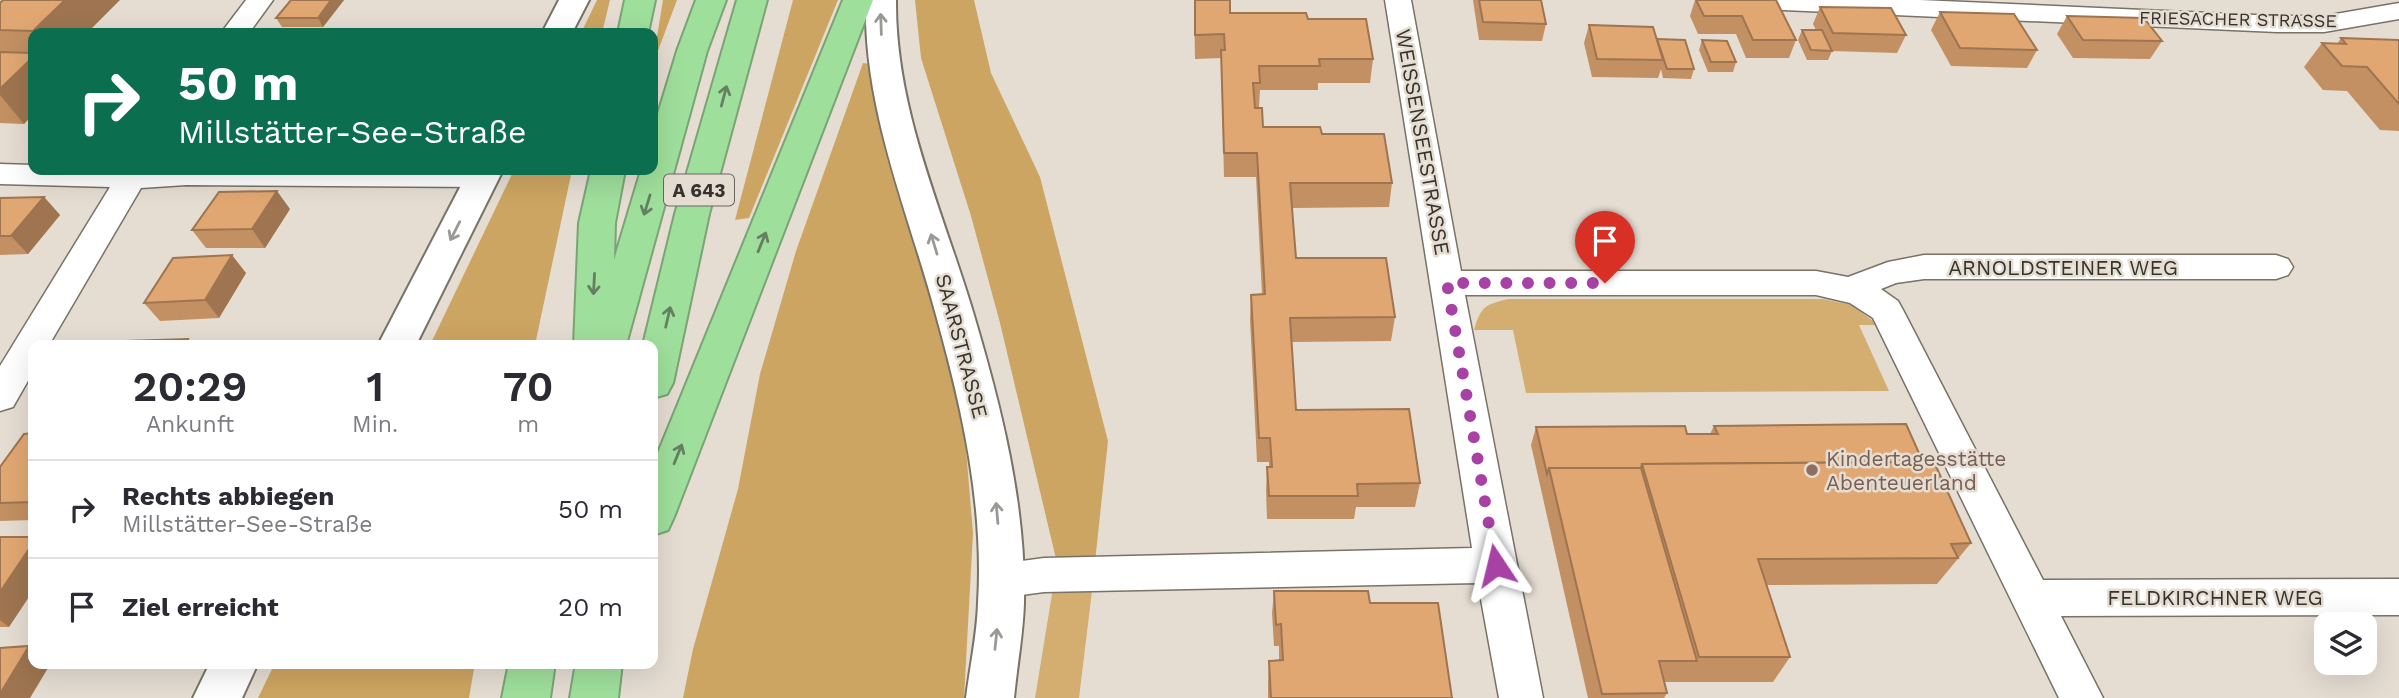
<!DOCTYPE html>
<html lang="de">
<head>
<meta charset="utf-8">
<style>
  body { margin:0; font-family:"Work Sans",sans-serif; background:#f2f2f3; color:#2b2b33; height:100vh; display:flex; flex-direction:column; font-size:26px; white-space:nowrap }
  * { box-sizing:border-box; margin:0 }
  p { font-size:23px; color:#7c7c81 }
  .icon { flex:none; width:38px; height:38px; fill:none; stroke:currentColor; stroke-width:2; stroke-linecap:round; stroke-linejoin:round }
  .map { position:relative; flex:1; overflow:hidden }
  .panel { position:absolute; left:28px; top:340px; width:630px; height:329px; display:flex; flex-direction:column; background:#fff; border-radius:14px; box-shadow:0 7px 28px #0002 }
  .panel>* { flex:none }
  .guide { position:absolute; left:28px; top:28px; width:630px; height:147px; border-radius:14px; box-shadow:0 7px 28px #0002; background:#0b6e4f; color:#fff; overflow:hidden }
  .controls { position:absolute; left:2314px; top:612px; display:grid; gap:14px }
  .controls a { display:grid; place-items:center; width:63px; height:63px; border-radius:14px; background:#fff; box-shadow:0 7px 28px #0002; font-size:35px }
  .pin { position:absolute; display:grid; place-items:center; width:60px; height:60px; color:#fff; margin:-72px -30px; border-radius:50% 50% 50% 0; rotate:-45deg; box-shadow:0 0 7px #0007 }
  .pin .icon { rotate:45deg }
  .me { position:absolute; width:77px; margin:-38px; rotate:350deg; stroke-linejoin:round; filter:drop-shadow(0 0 5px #0008) }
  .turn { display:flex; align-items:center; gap:24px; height:147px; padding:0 35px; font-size:32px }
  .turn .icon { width:91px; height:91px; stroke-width:2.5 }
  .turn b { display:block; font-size:49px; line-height:60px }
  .eta { display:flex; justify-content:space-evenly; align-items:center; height:119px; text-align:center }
  .eta b { font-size:42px; font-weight:600; line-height:49px }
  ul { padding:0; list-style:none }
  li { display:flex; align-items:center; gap:21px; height:98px; padding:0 35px; border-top:2px solid #e1e1e2 }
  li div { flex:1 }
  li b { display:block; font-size:26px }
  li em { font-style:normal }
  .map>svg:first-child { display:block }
  .green { fill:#d3ae70 }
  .forest { fill:#cda562 }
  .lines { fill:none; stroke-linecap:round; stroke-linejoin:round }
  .street-casing { stroke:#787267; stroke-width:3 }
  .secondary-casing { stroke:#787267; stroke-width:4 }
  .highway-casing { stroke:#7aa376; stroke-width:4 }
  .street { fill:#fff; fill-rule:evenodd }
  .secondary { fill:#fff; fill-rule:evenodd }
  .highway { fill:#9fdf9c; fill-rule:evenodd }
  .wall { fill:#c29062 }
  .shaded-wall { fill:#9e7550 }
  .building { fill:#e1a772; stroke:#9e7550; stroke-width:2 }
  .oneway { stroke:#9a9996 }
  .oneway2 { stroke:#658060 }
  .route { stroke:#a841a4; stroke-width:12; stroke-dasharray:0 21.6 }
  .education-dot { fill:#8d6e63; stroke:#e5ddd2; stroke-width:2.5 }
  .labels { text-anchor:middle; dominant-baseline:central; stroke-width:5; stroke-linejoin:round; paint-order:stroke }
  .far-street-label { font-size:18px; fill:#36332e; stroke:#e5ddd2 }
  .shield { fill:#e5ddd2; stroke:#6a665f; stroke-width:2 }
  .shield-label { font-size:19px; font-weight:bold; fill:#36332e }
  .street-label { font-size:21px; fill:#36332e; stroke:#e5ddd2 }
  .education-label { font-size:21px; fill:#785e54; stroke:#e5ddd2; text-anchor:start }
</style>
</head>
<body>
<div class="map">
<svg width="2399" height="698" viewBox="0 0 2399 698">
  <rect width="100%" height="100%" fill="#e5ddd2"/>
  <g class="green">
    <path d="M1508,299h315l29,6 26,20h-19l30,66 -363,2 -13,-63h-39c7,-24 11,-25 34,-31z"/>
    <polygon points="1053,588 1092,591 1079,698 1035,698"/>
  </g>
  <g class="forest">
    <polygon points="597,0 610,0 602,33 581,33"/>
    <polygon points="663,0 677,0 653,64 653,61"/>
    <polygon points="793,0 838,0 749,218 735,220"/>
    <polygon points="915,0 974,0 991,73 1040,177 1108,441 1095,562 1057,563 1000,323 971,216 921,58"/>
    <polygon points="863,63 870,64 939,316 964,426 973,533 964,698 683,698 693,649 738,489 760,374 796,251"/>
    <polygon points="514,170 572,170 535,345 430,345"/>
    <polygon points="275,663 475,663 469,698 258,698"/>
  </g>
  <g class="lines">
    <defs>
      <g id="street">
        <polygon points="246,0 273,0 249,33 221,33"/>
        <polygon points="1385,0 1411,0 1461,271 1816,271 1848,277 1888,262 1924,255 2276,255 2288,259 2293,267 2288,275 2276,279 1924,279 1896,283 1881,289 1898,301 1903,310 2043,580 2399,579 2399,615 2061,616 2103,698 2059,698 1873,318 1850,303 1816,295 1465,295 1543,698 1499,698 1478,583 1044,592 1000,598 986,593 980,581 986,569 1000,564 1044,558 1472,548"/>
        <polygon points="1727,0 1920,0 2277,16 2324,16 2399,3 2399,19 2324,32 2277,32 1740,8 1731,6"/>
        <polygon points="0,164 33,165 33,170 494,170 498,177 494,184 483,187 186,185 141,188 49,345 33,345 33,372 13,407 0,411 0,366 110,187 0,184"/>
      </g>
      <g id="secondary">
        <polygon points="559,0 589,0 572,33 542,33"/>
        <path d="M866,0h30c-1,109 46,209 77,312 28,94 53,192 51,291 -1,32 -7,63 -10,95h-48c4,-32 11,-63 12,-95 6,-98 -16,-195 -42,-288 -28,-104 -73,-206 -70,-315z"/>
        <polygon points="469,170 503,170 416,345 378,345"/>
        <polygon points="210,663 258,663 242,698 193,698"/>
      </g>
      <g id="highway">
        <polygon points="625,0 655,0 648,33 618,33"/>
        <polygon points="696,0 726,0 707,51 626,345 574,345 579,223 591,170 625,170 615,223 614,260 641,170 653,170 653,130 677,51"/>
        <polygon points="737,0 767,0 709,214 673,383 667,394 653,398 653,345 643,345 675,214"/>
        <polygon points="843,0 873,0 674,517 668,530 653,535 653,465"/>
        <polygon points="509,663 555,663 550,698 502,698"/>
        <polygon points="576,663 622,663 618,698 570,698"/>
      </g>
    </defs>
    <use href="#street" class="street-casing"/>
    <use href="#secondary" class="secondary-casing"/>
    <use href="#highway" class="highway-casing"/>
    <use href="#street" class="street"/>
    <use href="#secondary" class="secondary"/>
    <use href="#highway" class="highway"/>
  </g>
  <g class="wall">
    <polygon points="344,0 323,27 282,27 276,18"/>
    <polygon points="1194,0 1230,13 1308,19 1373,59 1370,83 1318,83 1318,90 1260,90 1259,107 1254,107 1263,127 1322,134 1392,183 1389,207 1292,208 1296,258 1395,317 1391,341 1291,342 1296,410 1420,483 1415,507 1356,507 1354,519 1267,519 1266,491 1267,467 1269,467 1269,462 1257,462 1250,319 1251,295 1262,294 1256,177 1224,177 1221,58 1195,59"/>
    <polygon points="1473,0 1541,0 1546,24 1542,41 1479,40"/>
    <polygon points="1695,0 1776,0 1796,40 1789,58 1746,58 1736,34 1698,34 1690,16"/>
    <polygon points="0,3 87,33 33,33 33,114 24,124 0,123"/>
    <polygon points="1820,7 1906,35 1897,53 1832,51 1828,60 1807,60 1798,40 1802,30 1816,30 1813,24"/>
    <polygon points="1940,12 2037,50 2027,68 1951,66 1931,30"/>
    <polygon points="2067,16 2162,41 2150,59 2073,58 2057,34"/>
    <polygon points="1589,25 1657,40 1694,69 1691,79 1663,78 1661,69 1658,78 1592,77 1584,43"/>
    <polygon points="2341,38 2399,40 2399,131 2380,130 2347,91 2323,90 2304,67 2322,43 2337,44"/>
    <polygon points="1702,40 1736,62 1733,72 1708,72 1699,50"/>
    <polygon points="44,197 60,215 28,254 0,255 0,198"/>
    <polygon points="290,209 265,248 206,248 192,230"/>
    <polygon points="246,273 219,318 160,321 144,303"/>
    <polygon points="1714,426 1923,462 1971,543 1937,584 1766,585 1790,657 1773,682 1664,682 1667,693 1664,698 1588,698 1531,445 1536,427 1687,434 1710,434"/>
    <polygon points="33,433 33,520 0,521 0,467"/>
    <polygon points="0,537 9,627 0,627"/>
    <polygon points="1274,591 1370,603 1452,698 1268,698 1268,682 1269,661 1279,661 1279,646 1274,646 1272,613"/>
  </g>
  <g class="shaded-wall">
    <polygon points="65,0 120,0 87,33 35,33 33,31"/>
    <polygon points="331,0 344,0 323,27 318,18"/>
    <polygon points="33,57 33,114 24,124 0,95 0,89"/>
    <polygon points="277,191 290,209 265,248 252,229"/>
    <polygon points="44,197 60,215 28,254 11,236"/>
    <polygon points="232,255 246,273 219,318 205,300"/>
    <polygon points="188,339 193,345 185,345"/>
    <polygon points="33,543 33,591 9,627 0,620 0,592"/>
    <polygon points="29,646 33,649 33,663 51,663 30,698 0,698 0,694"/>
  </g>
  <g class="building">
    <polygon points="3,0 65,0 33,31 0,30 0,3"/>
    <polygon points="291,0 331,0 318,18 276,18"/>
    <polygon points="1195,0 1230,0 1230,13 1306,13 1308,19 1366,19 1373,59 1319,59 1320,66 1259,66 1260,83 1253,83 1255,108 1262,108 1263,127 1320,127 1322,134 1384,134 1392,183 1290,183 1296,258 1386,258 1395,317 1290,318 1296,410 1409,409 1420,483 1357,484 1358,496 1269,496 1267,467 1272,467 1270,438 1259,438 1251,295 1265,294 1257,153 1224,153 1221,50 1225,50 1224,34 1195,35"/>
    <polygon points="1479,0 1541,0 1546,24 1483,22"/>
    <polygon points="1696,0 1776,0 1796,40 1753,40 1742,16 1704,16"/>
    <polygon points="1820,7 1891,8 1906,35 1833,33"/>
    <polygon points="1940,12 2014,14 2037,50 1960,48"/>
    <polygon points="2067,16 2144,18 2162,41 2083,40"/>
    <polygon points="1589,25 1653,27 1663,60 1597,59"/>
    <polygon points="340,29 337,33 272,33 274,31"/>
    <polygon points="1802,30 1822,30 1832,51 1811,50"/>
    <polygon points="2341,38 2399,40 2399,104 2367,67 2342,66 2322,43 2346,44"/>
    <polygon points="1657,39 1685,40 1694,69 1667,69"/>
    <polygon points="1702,40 1727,41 1736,62 1711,62"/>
    <polygon points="0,52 33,53 33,57 0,89"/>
    <polygon points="277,191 252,229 192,230 219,192"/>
    <polygon points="44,197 11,236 0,236 0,198"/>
    <polygon points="232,255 205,300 144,303 173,258"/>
    <polygon points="188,339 185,345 91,345 93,342"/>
    <polygon points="1906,424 1923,462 1642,464 1641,468 1549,468 1547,474 1536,427 1685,426 1687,434 1718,434 1714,426"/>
    <polygon points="33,433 33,502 0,503 0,467 24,434"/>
    <polygon points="1934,462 1971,543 1951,544 1958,558 1758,559 1790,657 1699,657 1642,464"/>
    <polygon points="1549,468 1641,468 1697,661 1659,661 1667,693 1602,694"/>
    <polygon points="0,537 33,537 33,543 0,592"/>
    <polygon points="1274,591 1368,591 1370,603 1438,603 1452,698 1271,698 1269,661 1283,660 1281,624 1276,625"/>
    <polygon points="29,646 0,694 0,648"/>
  </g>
  <defs><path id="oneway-shaft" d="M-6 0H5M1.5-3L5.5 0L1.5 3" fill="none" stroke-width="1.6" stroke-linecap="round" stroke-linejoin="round" transform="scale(1.75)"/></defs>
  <g class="oneway">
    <use href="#oneway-shaft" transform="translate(881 24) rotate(-92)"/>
    <use href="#oneway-shaft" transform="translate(455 231) rotate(117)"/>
    <use href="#oneway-shaft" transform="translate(934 244) rotate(-107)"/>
    <use href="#oneway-shaft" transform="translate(997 513) rotate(-95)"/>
    <use href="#oneway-shaft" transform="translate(996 639) rotate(-84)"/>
  </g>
  <g class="oneway2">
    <use href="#oneway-shaft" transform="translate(724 96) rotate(-75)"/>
    <use href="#oneway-shaft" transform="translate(647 205) rotate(107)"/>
    <use href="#oneway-shaft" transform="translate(762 242) rotate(-68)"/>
    <use href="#oneway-shaft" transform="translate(594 284) rotate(93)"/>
    <use href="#oneway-shaft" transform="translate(668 317) rotate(-77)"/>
    <use href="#oneway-shaft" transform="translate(678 454) rotate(-68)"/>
  </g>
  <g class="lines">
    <polyline class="route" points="1496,565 1447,283 1605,283"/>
  </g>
  <circle class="education-dot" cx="1812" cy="470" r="7"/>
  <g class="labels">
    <g class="far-street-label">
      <text transform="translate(2238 19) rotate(1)">FRIESACHER STRASSE</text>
    </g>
    <rect class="shield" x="664" y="174.5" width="70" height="31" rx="5"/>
    <g class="shield-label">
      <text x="699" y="190">A 643</text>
    </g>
    <g class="street-label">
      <text transform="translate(1423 142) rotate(80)">WEISSENSEESTRASSE</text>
      <text x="2063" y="267">ARNOLDSTEINER WEG</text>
      <text transform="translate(962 346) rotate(75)">SAARSTRASSE</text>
      <text x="2215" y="597">FELDKIRCHNER WEG</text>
    </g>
    <g class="education-label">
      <text x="1826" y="458">Kindertagesstätte<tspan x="1826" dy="24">Abenteuerland</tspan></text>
    </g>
  </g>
</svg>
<div class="controls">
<a><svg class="icon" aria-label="layers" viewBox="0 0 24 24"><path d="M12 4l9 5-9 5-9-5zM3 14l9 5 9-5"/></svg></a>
</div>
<div class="pin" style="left:1605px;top:283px;background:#d93025"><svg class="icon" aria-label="arrive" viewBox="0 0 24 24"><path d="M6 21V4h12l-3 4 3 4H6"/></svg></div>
<svg class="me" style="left:1496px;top:565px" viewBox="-20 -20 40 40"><path d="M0-17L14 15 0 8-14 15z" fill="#a841a4" stroke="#fff" stroke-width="4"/></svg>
<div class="guide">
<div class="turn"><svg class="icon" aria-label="right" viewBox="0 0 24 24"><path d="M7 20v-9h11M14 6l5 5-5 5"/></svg><div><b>50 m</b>Millstätter-See-Straße</div></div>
</div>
<section class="panel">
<div class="eta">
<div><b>20:29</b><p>Ankunft</p></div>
<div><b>1</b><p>Min.</p></div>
<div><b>70</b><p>m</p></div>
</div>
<ul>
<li><svg class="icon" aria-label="right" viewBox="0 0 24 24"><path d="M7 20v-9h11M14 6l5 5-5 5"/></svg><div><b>Rechts abbiegen</b><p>Millstätter-See-Straße</p></div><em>50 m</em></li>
<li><svg class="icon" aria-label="arrive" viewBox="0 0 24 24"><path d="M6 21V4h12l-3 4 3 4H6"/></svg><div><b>Ziel erreicht</b></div><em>20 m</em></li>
</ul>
</section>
</div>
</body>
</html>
